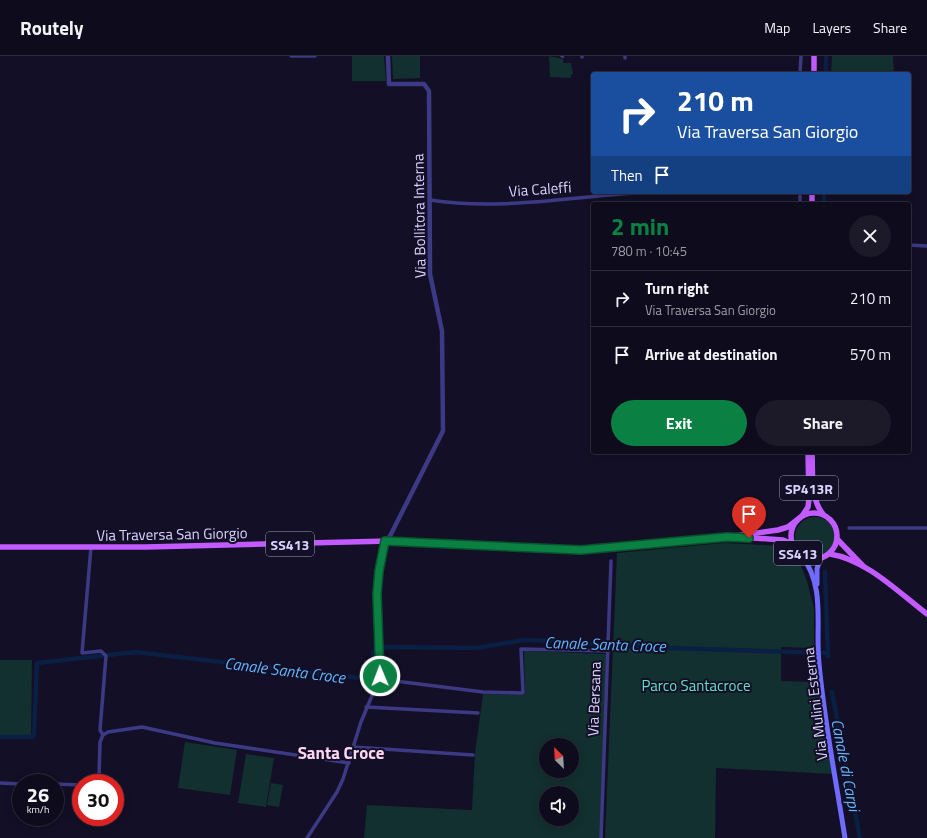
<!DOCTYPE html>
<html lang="en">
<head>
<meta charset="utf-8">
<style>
  body { margin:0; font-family:"Titillium Web",sans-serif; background:#1c1929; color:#f1f3f6; height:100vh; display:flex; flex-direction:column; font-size:15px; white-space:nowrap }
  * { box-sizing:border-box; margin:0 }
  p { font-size:13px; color:#9b9ba3 }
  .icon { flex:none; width:22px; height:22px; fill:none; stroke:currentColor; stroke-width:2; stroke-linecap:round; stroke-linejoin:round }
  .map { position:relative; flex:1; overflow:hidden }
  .details { position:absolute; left:591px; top:146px; width:320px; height:252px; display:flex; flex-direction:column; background:#0e0b1c; border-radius:4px; box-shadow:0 2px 10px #0003,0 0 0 1px #2e2b3b }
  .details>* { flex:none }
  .top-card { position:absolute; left:591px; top:16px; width:320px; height:122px; border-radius:4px; box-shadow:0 2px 10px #0003,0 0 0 1px #2e2b3b; background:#1a4fa0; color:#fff; overflow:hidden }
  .needle { width:26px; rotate:336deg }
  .controls { position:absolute; left:539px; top:682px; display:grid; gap:8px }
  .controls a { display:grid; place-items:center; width:40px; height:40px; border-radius:50%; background:#0e0b1c; box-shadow:0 2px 10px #0003,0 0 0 1px #2e2b3b; font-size:20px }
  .speed { position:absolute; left:12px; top:718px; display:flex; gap:8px; font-size:20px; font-weight:700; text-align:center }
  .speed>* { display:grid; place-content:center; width:52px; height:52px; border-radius:50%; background:#0e0b1c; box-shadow:0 2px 10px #0003,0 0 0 1px #2e2b3b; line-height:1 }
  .speed small { font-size:10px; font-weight:400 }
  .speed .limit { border:6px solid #d22; background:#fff; color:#111 }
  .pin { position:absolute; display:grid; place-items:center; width:34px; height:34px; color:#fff; margin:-41px -17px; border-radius:50% 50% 50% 0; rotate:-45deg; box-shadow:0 0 4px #0007 }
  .pin .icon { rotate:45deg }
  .me { position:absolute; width:44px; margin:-22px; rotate:359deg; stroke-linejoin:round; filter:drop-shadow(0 0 3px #0008) }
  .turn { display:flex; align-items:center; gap:14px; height:84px; padding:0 20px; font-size:18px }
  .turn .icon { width:52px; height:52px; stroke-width:2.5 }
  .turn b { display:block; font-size:28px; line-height:34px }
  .then { display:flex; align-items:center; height:38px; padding:0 20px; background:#0003; gap:8px; font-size:15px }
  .round { display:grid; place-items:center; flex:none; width:42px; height:42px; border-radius:21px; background:#1c1929 }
  .headline { display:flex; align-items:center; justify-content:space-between; height:68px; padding:0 20px }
  h1 { font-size:24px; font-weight:700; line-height:30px; color:#0b8043 }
  .action { display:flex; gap:8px; margin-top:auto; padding:8px 20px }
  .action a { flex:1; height:46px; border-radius:24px; background:#0b8043; color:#fff; font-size:16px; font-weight:700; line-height:46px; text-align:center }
  .action a+a { background:#1c1929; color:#f1f3f6 }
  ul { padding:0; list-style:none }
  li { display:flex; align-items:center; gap:12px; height:56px; padding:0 20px; border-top:1px solid #2e2b3b }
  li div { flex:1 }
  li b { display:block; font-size:15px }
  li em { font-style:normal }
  header { display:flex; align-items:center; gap:24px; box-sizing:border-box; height:56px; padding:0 20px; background:#0e0b1c; border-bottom:1px solid #2e2b3b }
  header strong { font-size:19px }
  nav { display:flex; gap:22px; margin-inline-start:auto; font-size:14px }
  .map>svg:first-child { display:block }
  .green { fill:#12302f; fill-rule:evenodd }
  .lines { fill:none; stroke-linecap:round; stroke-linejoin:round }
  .canal { stroke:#0a1f44; stroke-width:4.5 }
  .pedestrian { stroke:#3d3a85; stroke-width:2.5 }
  .minor { stroke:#3d3a85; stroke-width:3.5 }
  .tertiary { stroke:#3d3a85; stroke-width:4.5 }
  .secondary { stroke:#6f6bff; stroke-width:5 }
  .primary { stroke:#c25bff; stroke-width:5.5 }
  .route-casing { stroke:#07532c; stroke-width:10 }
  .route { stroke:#0b8043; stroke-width:7 }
  .labels { text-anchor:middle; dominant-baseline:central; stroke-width:4; stroke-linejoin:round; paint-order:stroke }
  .shield { fill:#130f26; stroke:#9e99be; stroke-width:1 }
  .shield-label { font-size:14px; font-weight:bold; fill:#d9d4ff }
  .street-label { font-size:15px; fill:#d9d4ff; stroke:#130f26 }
  .park-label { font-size:15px; fill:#5fe0c0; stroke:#130f26 }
  .water-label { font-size:16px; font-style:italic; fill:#62b6ff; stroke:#130f26 }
  .quarter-label { font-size:17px; font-weight:bold; fill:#ffd6f0; stroke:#130f26 }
</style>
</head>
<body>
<header>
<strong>Routely</strong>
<nav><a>Map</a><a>Layers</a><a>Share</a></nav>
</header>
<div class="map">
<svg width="927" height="782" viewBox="0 0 927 782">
  <rect width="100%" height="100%" fill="#130f26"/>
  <g class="green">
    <polygon points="352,0 384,0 386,25 352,25"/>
    <polygon points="392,0 420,0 420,22 393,23"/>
    <polygon points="549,0 563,3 563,7 571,7 573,18 571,19 571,22 550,21"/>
    <polygon points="832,0 893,0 894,18 831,18"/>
    <circle cx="815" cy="481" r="20"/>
    <polygon points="724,487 782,490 789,501 801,510 807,525 814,552 814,592 781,591 781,625 817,626 833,718 716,712 715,782 605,782 617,497"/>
    <path d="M524,595l82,3 -6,184h-236l3,-33 105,5 3,-57 8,-59 42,1zM546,689h26v26h-26zM546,737h26v26h-26z"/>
    <polygon points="0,604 32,604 31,682 0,682"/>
    <polygon points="185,686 237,694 230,739 178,732"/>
    <polygon points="246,698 274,702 266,751 238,747"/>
    <polygon points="271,727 283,729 279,751 267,749"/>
  </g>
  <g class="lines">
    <g class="canal">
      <polyline points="826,18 826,0"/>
      <polyline points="824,148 824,136"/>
      <polyline points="825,516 828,600"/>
      <polyline points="832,636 860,782"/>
      <path d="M0,681h32l2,-2 3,-72 98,-11 234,27c9,-5 5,-18 4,-26l3,-4 13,-2 87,1 48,-8 57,2 22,4 225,7"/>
    </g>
    <polyline class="pedestrian" points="561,0 563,1"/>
    <g class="minor">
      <polyline points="291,0 315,0"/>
      <polyline points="625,0 625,2"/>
      <polyline points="582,1 582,0"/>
      <polyline points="800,18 801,0"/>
      <polyline points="800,136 800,148"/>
      <path d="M430,144c64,10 127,-1 191,-6 42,-3 85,-1 127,-2"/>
      <polyline points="909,189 927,190"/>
      <polyline points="849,472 927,472"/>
      <polyline points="91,491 82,597 101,595 106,600 100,674 103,679"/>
      <polyline points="379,623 483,636 523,637 521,593 608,595"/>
      <polyline points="366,651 478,657"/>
      <polyline points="353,691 473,699"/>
      <polyline points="0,727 21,728"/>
      <polyline points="97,727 99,722 100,686 103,679 108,676 142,671 215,687 349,707"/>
      <polyline points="55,728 81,729"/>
      <polyline points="307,782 337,736 343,723 361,666 379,623 376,544 379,515 385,485"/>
      <polyline points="601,782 611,505"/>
    </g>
    <polyline class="tertiary" points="385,485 390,480 443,375 442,275 430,218 429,35 424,28 389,28 388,0"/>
    <g class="secondary">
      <path d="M802,500c24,32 13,70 17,107 5,58 17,117 26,175"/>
      <polyline points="817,528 817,513 820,503"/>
    </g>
    <g class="primary">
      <polyline points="814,18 814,0"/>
      <polyline points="812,148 812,136"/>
      <path d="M812,396c1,19 -2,47 11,62"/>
      <circle cx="814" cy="480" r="23"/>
      <polyline points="740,481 783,484 788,486 793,490"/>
      <polyline points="838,484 863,510"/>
      <polyline points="0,491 146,491 390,485 581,494 727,481 778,474 788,471 802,460 808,451 809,443 808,396"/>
      <path d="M830,498c37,6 68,38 97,60"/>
    </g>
  </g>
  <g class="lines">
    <defs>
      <polyline id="route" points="380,620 377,538 379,515 385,485 581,494 727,481 749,482"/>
    </defs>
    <use href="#route" class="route-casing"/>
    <use href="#route" class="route"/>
  </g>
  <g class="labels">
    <g class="shield">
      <rect x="780" y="420" width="58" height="24" rx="3"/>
      <rect x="266" y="476" width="48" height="24" rx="3"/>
      <rect x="774" y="485" width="48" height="24" rx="3"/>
    </g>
    <g class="shield-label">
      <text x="809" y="432">SP413R</text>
      <text x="290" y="488">SS413</text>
      <text x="798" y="497">SS413</text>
    </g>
    <g class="street-label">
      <text transform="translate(540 133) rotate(-4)">Via Caleffi</text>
      <text transform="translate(419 160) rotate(-91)">Via Bollitora Interna</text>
      <text transform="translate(172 478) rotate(-1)">Via Traversa San Giorgio</text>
      <text transform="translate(594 643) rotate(-88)">Via Bersana</text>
      <text transform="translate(815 648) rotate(-97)">Via Mulini Esterna</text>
    </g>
    <g class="park-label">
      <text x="696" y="629">Parco Santacroce</text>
    </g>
    <g class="water-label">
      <text transform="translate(605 588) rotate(2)">Canale Santa Croce</text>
      <text transform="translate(285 614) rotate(7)">Canale Santa Croce</text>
      <text transform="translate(846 709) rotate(79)">Canale di Carpi</text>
    </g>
    <g class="quarter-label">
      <text x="341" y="697">Santa Croce</text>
    </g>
  </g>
</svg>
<div class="controls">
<a><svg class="needle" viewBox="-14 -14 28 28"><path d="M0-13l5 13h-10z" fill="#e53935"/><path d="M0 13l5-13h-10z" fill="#9b9ba3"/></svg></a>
<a><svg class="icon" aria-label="sound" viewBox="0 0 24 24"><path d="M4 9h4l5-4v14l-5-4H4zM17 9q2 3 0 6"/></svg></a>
</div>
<div class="speed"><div>26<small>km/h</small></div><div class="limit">30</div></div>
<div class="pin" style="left:749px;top:482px;background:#d93025"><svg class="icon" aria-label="arrive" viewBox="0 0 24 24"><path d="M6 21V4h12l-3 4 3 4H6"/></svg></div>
<svg class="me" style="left:380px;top:620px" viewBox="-20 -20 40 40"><circle r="17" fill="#0b8043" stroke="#fff" stroke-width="3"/><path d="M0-11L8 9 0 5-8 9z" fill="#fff"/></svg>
<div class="top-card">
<div class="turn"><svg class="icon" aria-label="right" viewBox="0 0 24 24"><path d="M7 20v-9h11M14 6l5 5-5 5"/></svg><div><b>210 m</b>Via Traversa San Giorgio</div></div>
<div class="then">Then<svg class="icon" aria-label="arrive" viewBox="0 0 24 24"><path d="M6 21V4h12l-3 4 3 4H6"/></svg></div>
</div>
<section class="details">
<div class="headline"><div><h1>2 min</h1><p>780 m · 10:45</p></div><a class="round"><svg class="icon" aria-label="close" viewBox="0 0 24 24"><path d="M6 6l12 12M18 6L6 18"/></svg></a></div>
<ul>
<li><svg class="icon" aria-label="right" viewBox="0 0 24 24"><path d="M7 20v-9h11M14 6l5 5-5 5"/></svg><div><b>Turn right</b><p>Via Traversa San Giorgio</p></div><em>210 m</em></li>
<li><svg class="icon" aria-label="arrive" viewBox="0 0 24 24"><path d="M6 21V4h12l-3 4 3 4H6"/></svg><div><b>Arrive at destination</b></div><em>570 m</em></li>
</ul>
<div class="action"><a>Exit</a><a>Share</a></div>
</section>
</div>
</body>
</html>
